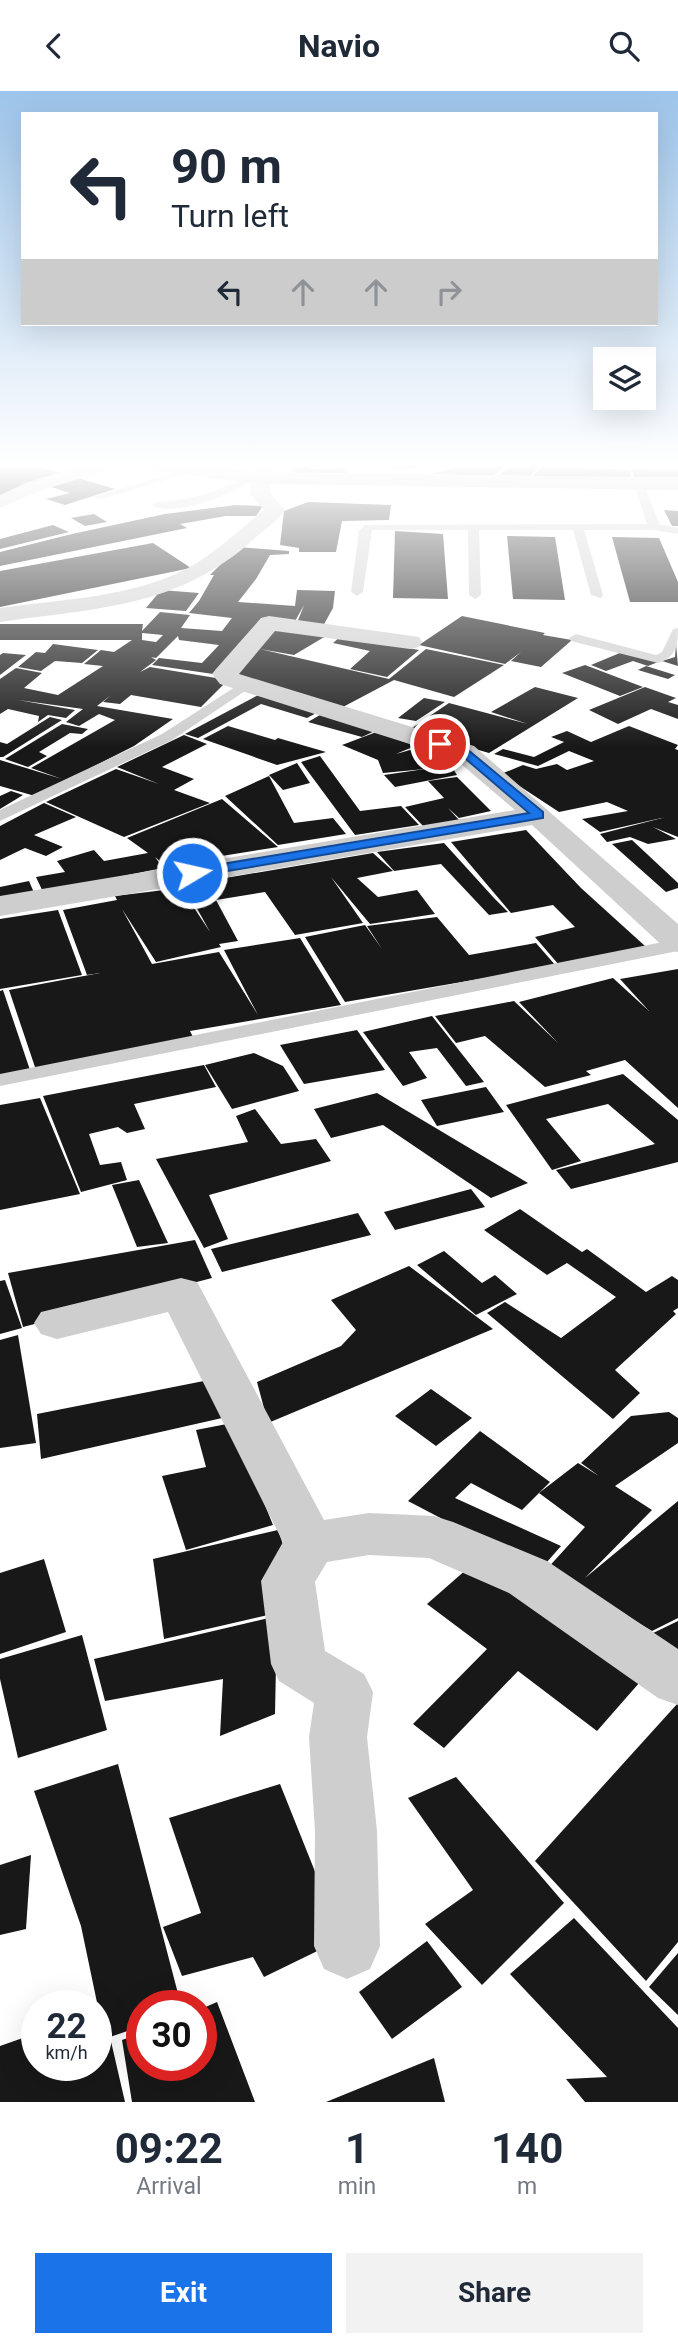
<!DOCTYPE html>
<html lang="en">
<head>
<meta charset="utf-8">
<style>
  body { margin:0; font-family:Roboto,sans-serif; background:#f2f2f3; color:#1f2937; height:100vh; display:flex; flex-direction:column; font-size:26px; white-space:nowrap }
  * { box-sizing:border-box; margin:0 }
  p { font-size:23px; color:#747a83 }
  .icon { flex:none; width:38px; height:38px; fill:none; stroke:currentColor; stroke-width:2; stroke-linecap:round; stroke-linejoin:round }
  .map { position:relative; height:2011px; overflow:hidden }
  .details { display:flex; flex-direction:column; background:#fff; flex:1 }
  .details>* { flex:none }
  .guide { position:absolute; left:21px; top:21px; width:637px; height:214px; border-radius:0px; box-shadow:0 7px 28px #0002; background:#fff; color:#1f2937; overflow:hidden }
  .tools { position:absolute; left:593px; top:256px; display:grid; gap:14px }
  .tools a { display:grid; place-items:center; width:63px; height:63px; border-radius:0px; background:#fff; box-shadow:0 7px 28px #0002; font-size:35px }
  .speed { position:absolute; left:21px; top:1899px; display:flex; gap:14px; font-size:35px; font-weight:700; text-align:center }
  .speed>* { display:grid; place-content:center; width:91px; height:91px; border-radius:50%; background:#fff; box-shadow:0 7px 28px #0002; line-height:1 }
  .speed small { font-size:18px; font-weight:400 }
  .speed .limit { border:10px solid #d22; background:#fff; color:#111 }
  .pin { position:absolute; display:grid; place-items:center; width:60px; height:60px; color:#fff; margin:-30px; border:4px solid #fff; border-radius:50%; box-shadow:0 2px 7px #0007 }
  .me { position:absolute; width:77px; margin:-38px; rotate:81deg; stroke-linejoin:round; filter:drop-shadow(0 0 5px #0008) }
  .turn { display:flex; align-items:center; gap:24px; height:147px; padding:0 35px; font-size:32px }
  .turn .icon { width:91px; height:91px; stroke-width:2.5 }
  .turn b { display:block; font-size:49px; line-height:60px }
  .lanes { display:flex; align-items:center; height:66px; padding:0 35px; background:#0003; justify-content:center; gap:35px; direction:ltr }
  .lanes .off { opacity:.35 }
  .eta { display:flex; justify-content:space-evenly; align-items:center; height:119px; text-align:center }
  .eta b { font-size:42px; font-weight:700; line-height:49px }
  .action { display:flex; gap:14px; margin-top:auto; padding:14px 35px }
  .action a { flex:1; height:80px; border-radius:0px; background:#1a73e8; color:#fff; font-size:28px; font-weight:700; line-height:80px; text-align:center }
  .action a+a { background:#f2f2f3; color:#1f2937 }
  header { display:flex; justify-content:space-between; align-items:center; height:91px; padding:0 35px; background:#fff; font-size:32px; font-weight:700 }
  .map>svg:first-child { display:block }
  .building { fill:#181818; fill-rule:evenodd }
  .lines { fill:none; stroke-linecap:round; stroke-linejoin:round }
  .service { fill:#cecece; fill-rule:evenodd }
  .minor { fill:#cecece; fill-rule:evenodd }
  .secondary { fill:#bbb; fill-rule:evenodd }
  .route { fill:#1a73e8; stroke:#114b97; stroke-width:2 }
</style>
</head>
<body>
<header><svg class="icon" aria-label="back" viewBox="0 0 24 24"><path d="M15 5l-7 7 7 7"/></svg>Navio<svg class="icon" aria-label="search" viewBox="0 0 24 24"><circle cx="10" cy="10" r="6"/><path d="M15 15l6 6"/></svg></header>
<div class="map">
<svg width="678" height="2011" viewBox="0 0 678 2011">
  <rect width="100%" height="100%" fill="#fff"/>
  <g class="building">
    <polygon points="13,374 35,374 64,383 0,405 0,377"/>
    <polygon points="288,374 307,374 311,378 342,376 348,382 299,384"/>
    <polygon points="385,374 421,374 421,376 395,379"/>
    <polygon points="464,374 509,374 492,385 432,383"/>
    <polygon points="516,374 541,374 530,385 501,384 503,380"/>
    <polygon points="543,374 630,379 631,386 533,385"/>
    <polygon points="632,378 678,379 678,386 634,386"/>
    <polygon points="75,386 115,398 65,414 46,408 70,402 45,394"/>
    <polygon points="308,411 391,414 389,429 342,430 336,461 299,461 299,457 280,454 284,420"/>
    <polygon points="236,414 263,415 256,425 226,425 180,433 187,437 0,475 0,461 72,443 165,423"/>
    <polygon points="664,419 678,420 678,435 672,435"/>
    <polygon points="94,423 107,431 85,435 71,427"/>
    <polygon points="53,434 69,441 0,458 0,448"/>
    <polygon points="395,440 443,443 448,508 393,507"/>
    <polygon points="507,445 555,446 565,509 513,508"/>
    <polygon points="612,446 659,447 678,491 678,511 630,511"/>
    <polygon points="153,452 191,477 0,516 0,480"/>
    <path d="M238,456l51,4v3l-19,1 -14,24 -18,23 57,4 2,-16 38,1 -2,17 -10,18 -26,-3 7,-18 -10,18 -34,-3 -40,55 -68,-10 7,-7 43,5 17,-18 -40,-5 -1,-4 -22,22 -5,-1 5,3 -16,12 10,-5 78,13 -27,27 -70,-12 -11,9 -17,-2 8,-7 -14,11 76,13 -39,27 -99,50 -35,-10v-26l62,19 -31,-11 84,-48 -16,-6 -20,12 -13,-4 17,-13 -65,-9 57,10 -9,8 -18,-3 -10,7 1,-6 -31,-7 -8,5v-35l16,-11 26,5 -18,15 34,7 45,-29 -19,-2 17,-14 13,2 18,-12h-132v-16h143l-1,7 18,-19 30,3 -9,13 41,3 10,-13 -43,-5 10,-12 15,-26h-4zM142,542l21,2 -7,7 -14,-2z"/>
    <polygon points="161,499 199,502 186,520 146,517"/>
    <polygon points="462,525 545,542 543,544 572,549 541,576 511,570 521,561 505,573 419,554"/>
    <polygon points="281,534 331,542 294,564 260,558 389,588 426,558 504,574 454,606 394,589 341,617 229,588 255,556"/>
    <polygon points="341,545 419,559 387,586 350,578 370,560 333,552"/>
    <polygon points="53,553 98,559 82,572 55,570 41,580 18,576 36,561 45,562"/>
    <polygon points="676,553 678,575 662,570 675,566"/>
    <polygon points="627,559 658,571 648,575 633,570 606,580 591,574"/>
    <polygon points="3,562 26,564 0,584 0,564"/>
    <polygon points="585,574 643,596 620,605 562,582"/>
    <polygon points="646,575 675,584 668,588 638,579"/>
    <polygon points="535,596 578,607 489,662 409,639 449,612 528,633 491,621"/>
    <polygon points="645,596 676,607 668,611 678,614 678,628 651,618 618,633 589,619"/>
    <polygon points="260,603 320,620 307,627 261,613 198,647 185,643"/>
    <polygon points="424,607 445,611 416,630 398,627"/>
    <polygon points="325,621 379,638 362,646 308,631"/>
    <polygon points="50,626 62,629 3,666 0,666 0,651 7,653"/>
    <polygon points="62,633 88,638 82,643 70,642 39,661 47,665 28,676 5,668"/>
    <polygon points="228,635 275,649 278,647 326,661 277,674 203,648"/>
    <polygon points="629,635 678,654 675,658 678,659 678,746 653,736 676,748 648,753 630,746 607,751 600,743 666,726 600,741 582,728 628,720 607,711 559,721 501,683 523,674 536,678 557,673 567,679 594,670 569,660 538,675 494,663 503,658 534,666 564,651 551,646 567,640 591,651"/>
    <polygon points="379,640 415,655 396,663 417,657 454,675 451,675 457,684 395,696 384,684 425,678 383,682 378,669 342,654"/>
    <polygon points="184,644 207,653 162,676 194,688 174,699 210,712 124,746 46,711 116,678 159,693 117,676"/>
    <polygon points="320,665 360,720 401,715 419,734 355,744 301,671"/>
    <polygon points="297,672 310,692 283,699 269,684"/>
    <polygon points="269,685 294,732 333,727 346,743 278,754 225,705"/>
    <polygon points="457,686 491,720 459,727 448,717 459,729 423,735 405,716 444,707 428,690"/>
    <polygon points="11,700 23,704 0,718 0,705"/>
    <polygon points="222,708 278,756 165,774 155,766 163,777 43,801 36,786 65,781 57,770 94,759 104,770 148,762 127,747"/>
    <polygon points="44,712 76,726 34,744 63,756 46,765 25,757 0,769 0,735"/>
    <polygon points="526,739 581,797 645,855 559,874 535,846 575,836 553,814 511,822 451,751"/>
    <polygon points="632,749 678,792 678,797 666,801 612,753"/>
    <polygon points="444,752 494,807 508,821 489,824 441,773 394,780 377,761"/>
    <polygon points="373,762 393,780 357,787 378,806 417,799 435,823 370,833 331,786 363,832 295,844 265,801 216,809 238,850 219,853 221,856 156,871 122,818 152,873 219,861 258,924 224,859 300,847 341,914 190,940 193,946 36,979 9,899 100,882 87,884 63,819 117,809 115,805 181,797 210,841 184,794"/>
    <polygon points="29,790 35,804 0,810 0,796"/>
    <polygon points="58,819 82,884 0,898 0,828"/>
    <polygon points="437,826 469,864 536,852 556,875 345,911 305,846 365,834 382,858 367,835"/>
    <polygon points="678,878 678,1017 625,969 586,980 591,984 545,996 485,945 456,952 435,925 514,910 558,952 519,911 613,887 649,920 620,888"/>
    <polygon points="3,899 30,979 0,985 0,900"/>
    <polygon points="432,925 484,991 466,995 437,957 409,961 427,987 403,995 363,941"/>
    <polygon points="357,939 385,979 304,993 280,954"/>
    <polygon points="254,962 283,975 299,1000 232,1018 205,974"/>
    <polygon points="204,974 216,996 134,1013 145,1038 127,1042 118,1036 89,1043 100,1074 121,1071 127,1089 81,1101 43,1005"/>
    <polygon points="623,983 678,1029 678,1071 571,1098 556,1079 655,1053 608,1013 546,1028 581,1070 552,1079 506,1014"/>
    <polygon points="486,996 504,1021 437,1035 421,1009"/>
    <polygon points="377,1002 528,1092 491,1107 383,1034 331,1047 314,1018"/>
    <polygon points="40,1007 80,1103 0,1119 0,1014"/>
    <polygon points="255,1018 281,1053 316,1048 331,1070 209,1104 228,1148 204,1157 156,1068 248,1051 236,1025"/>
    <polygon points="139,1089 168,1152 137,1156 112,1094"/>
    <polygon points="471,1098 485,1116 395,1139 384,1121"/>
    <polygon points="520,1118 582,1161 587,1158 646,1201 672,1185 678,1189 678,1217 673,1220 676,1223 615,1279 640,1302 613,1328 487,1222 505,1211 561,1247 616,1206 567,1172 547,1184 484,1139"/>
    <polygon points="358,1122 371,1144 222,1181 211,1158"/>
    <polygon points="195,1149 212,1187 23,1236 8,1182"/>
    <polygon points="444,1160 482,1192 495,1184 517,1203 476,1224 417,1174"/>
    <polygon points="409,1175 493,1238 268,1332 257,1291 341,1255 356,1239 331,1209"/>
    <polygon points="5,1189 22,1237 0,1243 0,1190"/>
    <polygon points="18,1244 36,1352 0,1357 0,1249"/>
    <polygon points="219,1287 231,1325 41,1368 37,1323"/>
    <polygon points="431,1298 472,1327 436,1355 395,1325"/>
    <polygon points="669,1321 678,1327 678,1352 615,1395 652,1419 585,1487 678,1410 678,1527 652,1540 577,1495 545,1480 585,1436 539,1402 578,1372 599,1385 581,1372 631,1325"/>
    <polygon points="232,1332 273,1434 186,1459 162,1385 206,1376 196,1339"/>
    <polygon points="480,1340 550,1391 522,1419 471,1392 455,1407 561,1455 540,1479 408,1410"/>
    <polygon points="278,1439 286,1462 281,1521 164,1548 153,1468"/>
    <polygon points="44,1468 66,1541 0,1563 0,1482"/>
    <polygon points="476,1470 647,1583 597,1640 518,1580 444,1657 413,1633 487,1558 427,1513"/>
    <polygon points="277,1525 275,1623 220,1645 223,1588 105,1610 94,1568"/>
    <polygon points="678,1530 678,1571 647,1545"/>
    <polygon points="82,1544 107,1639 18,1667 0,1588 0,1568"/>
    <polygon points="678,1612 678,1851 646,1890 535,1770"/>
    <polygon points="118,1673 181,1914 142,1914 142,1935 110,1946 125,2011 0,2011 0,1955 37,1942 37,1974 96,1974 96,1922 99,1921 81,1835 34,1700"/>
    <polygon points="456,1686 564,1812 482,1894 425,1833 473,1799 408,1707"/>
    <polygon points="280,1693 342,1848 264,1886 253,1866 182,1885 163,1836 201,1822 169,1727"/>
    <polygon points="31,1764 26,1838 0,1844 0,1774"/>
    <polygon points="574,1827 678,1937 678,2011 585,2011 566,1988 607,1986 510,1883"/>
    <polygon points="427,1850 462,1896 392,1948 359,1901"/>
    <polygon points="678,1862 678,1924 649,1896"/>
    <polygon points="217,1911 255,2011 132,2011 122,1949 142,1942 142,1974 201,1974 201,1918"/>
    <polygon points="434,1967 445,2011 326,2011"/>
  </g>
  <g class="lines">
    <g class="service">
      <polygon points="187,378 196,380 102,408 93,406"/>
      <path d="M246,384l9,2c-16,16 -84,42 -103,28l5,-3c33,-2 61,-9 89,-27z"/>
      <polygon points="639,390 644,393 659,433 678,437 678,443 654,439 584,439 603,504 601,507 591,504 573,439 479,439 481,504 475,508 469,504 468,439 372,439 363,501 357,505 351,501 359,440 365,434 647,433 634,393"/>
      <path d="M678,537c0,18 -2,29 -20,35l-87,-22 -2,-3 7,-4 80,21 6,-3 11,-23z"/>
      <polygon points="246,589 251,590 251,596 172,649 0,730 0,719 162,643"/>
      <polygon points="678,848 678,860 0,995 0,983"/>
    </g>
    <g class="minor">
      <polygon points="84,374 113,374 111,378 42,399 0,417 0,404 28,391"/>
      <path d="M260,374h18l-8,13v15l15,17c-8,11 -21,20 -31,29 -76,69 -158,69 -254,83v-14c62,-9 131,-10 188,-40 28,-15 51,-38 76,-58l-14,-16 2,-16z"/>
      <polygon points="269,525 419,546 422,551 419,556 410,558 275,540 239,583 474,655 678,833 678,861 666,858 532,734 0,825 0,805 515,719 454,667 220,593 212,583 216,578 261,527"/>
      <polygon points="181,1187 197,1191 203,1202 324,1429 369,1422 434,1425 453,1431 547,1470 678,1558 678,1614 658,1607 509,1502 429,1467 369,1464 327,1471 315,1491 325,1560 364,1583 373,1601 367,1646 377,1740 380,1855 370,1878 347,1888 324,1878 314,1855 315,1740 309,1646 314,1612 279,1590 271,1573 261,1490 283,1451 168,1221 57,1248 41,1243 34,1232 41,1221"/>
    </g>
    <polygon class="secondary" points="146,374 201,374 261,381 678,387 678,399 261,393 155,380"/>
  </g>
  <linearGradient id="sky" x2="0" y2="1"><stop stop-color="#9dc4ea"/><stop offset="0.57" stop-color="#fff"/><stop offset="1" stop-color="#fff" stop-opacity="0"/></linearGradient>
  <rect width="678" height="656" fill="url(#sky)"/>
  <polygon class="route" points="440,650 468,659 543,721 543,727 192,786 186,782 192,778 529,722 460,663 436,656 435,653"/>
</svg>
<div class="tools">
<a><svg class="icon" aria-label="layers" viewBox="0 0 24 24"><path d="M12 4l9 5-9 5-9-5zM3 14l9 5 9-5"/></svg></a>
</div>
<div class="speed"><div>22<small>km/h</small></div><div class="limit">30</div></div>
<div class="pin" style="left:440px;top:653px;background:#d93025"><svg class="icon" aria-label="arrive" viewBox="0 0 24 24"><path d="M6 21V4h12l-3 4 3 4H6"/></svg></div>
<svg class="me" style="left:192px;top:782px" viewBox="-20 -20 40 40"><circle r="17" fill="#1a73e8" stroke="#fff" stroke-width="3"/><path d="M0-11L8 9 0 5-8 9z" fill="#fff"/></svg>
<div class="guide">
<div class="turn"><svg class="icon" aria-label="left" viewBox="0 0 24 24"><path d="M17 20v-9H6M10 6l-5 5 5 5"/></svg><div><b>90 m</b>Turn left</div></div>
<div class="lanes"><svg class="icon" aria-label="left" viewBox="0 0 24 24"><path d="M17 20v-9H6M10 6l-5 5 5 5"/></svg><svg class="icon off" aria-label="ahead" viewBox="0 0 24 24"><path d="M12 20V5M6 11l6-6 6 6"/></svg><svg class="icon off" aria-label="ahead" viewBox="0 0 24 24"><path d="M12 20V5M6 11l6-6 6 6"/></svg><svg class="icon off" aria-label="right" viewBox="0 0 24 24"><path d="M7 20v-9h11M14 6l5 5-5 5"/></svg></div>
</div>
</div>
<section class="details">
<div class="eta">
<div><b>09:22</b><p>Arrival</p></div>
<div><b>1</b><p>min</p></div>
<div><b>140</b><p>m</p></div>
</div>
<div class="action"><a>Exit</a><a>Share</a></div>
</section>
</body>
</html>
